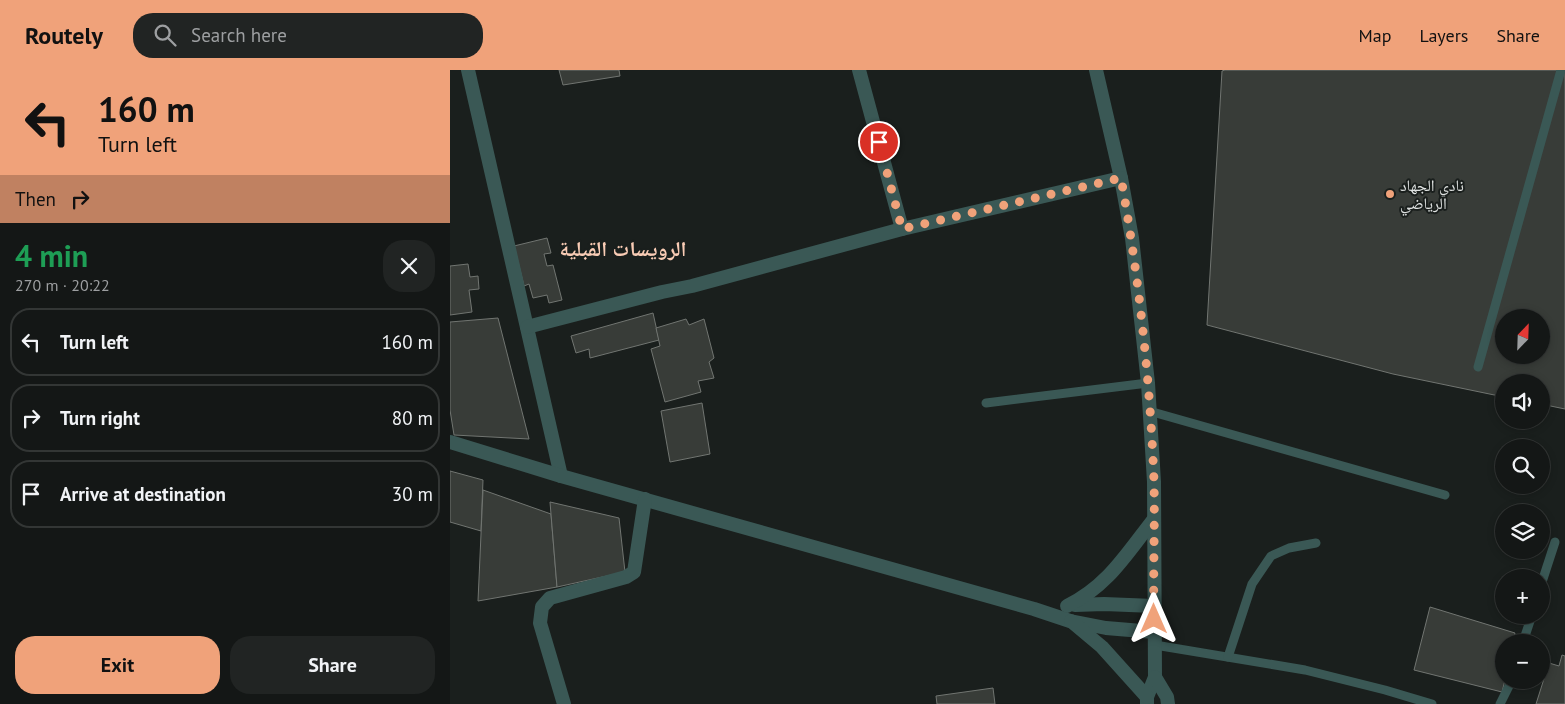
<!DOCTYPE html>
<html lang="en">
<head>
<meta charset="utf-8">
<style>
  body { margin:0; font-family:"PT Sans","Noto Naskh Arabic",sans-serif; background:#212423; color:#f1f3f6; height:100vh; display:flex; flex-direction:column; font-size:19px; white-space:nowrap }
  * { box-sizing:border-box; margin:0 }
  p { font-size:16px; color:#9d9fa1 }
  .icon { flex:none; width:28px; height:28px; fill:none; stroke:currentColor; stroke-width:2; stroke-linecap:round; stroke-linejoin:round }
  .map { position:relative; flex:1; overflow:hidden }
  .panel { display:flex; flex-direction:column; background:#141716; width:450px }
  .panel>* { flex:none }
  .banner { background:#f0a27a; color:#111; overflow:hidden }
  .needle { width:32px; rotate:23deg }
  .tools { position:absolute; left:1045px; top:239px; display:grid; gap:10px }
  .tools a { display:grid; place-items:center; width:55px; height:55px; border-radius:50%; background:#141716; box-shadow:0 2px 8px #0003,0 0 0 1px #333635; font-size:25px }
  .pin { position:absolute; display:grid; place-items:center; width:42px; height:42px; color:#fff; margin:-21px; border:2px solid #fff; border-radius:50%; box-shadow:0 1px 5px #0007 }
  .me { position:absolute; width:55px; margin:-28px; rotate:0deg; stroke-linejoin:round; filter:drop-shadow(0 0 4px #0008) }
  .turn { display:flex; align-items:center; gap:18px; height:105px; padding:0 15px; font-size:22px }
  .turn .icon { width:65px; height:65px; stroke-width:2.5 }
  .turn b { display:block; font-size:35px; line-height:42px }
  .then { display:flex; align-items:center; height:48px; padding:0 15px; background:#0003; gap:10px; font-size:19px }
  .round { display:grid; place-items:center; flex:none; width:52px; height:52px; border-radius:20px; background:#212423 }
  .head { display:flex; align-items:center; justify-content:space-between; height:85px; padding:0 15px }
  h1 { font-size:30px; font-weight:700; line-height:38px; color:#1e9e55 }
  .cta { display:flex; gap:10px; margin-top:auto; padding:10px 15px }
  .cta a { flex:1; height:58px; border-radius:20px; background:#f0a27a; color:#111; font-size:20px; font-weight:700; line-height:58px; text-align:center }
  .cta a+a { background:#212423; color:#f1f3f6 }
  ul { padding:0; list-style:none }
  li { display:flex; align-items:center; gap:15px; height:68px; margin:0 10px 8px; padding:0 5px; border:2px solid #333635; border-radius:20px }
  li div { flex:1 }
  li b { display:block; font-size:19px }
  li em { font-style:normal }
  header { display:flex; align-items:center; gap:30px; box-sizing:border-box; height:70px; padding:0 25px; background:#f0a27a; color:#111 }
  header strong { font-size:24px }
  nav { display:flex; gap:28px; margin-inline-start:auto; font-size:18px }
  .search { width:350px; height:45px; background:#212423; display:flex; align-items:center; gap:12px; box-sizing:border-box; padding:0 18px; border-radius:20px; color:#9d9fa1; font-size:19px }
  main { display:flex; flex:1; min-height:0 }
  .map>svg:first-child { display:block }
  .building { fill:#383c38; stroke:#717571; fill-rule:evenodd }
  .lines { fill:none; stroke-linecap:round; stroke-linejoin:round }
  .service { stroke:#3a5855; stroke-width:9 }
  .minor { stroke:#3a5855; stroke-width:14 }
  .route { stroke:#f0a27a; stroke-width:9; stroke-dasharray:0 16.2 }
  .poi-dot { fill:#f0a27a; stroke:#1a1f1d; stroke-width:2 }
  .labels { text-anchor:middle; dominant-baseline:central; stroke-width:4; stroke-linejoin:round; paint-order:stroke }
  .poi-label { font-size:16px; fill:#e0e3e2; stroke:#1a1f1d; text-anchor:start }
  .district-label { font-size:21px; font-weight:bold; fill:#f9ccb5; stroke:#1a1f1d }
</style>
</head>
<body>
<header>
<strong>Routely</strong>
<div class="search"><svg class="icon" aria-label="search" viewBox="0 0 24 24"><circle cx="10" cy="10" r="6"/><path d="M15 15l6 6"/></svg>Search here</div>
<nav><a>Map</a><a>Layers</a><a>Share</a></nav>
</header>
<main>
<section class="panel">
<div class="banner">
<div class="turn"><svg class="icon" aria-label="left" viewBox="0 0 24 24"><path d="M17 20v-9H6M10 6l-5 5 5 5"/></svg><div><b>160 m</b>Turn left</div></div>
<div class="then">Then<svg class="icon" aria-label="right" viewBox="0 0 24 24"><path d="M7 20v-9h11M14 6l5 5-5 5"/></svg></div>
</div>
<div class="head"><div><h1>4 min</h1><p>270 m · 20:22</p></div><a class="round"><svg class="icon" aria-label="close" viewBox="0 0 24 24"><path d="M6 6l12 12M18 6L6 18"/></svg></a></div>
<ul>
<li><svg class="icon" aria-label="left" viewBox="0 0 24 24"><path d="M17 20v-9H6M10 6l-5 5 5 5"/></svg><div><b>Turn left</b></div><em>160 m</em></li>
<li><svg class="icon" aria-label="right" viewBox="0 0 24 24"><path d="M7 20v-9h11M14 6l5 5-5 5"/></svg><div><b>Turn right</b></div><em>80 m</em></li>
<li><svg class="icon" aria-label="arrive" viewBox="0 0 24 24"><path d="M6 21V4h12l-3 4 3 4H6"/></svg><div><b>Arrive at destination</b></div><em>30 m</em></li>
</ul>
<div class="cta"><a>Exit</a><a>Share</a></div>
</section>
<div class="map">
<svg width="1115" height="634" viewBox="0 0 1115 634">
  <rect width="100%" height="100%" fill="#1a1f1d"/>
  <g class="building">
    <polygon points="109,0 169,0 170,6 113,15"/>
    <path d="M775,0h340v339l-24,-5v-22h-37v15l-111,-23 -186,-49 15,-254zM1054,248h37v37h-37z"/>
    <polygon points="97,168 101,183 94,184 97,196 103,195 112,230 99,233 97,225 83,228 79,214 74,216 64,176"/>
    <polygon points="18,194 20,207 28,206 29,219 19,220 22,242 0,245 0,196"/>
    <polygon points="203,243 209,270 140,288 139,279 126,283 121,266"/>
    <polygon points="48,248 79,369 4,365 0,340 0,252"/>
    <polygon points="236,249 239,255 254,249 264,288 259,292 264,308 248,311 251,322 215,332 201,279 210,276 206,258"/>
    <polygon points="252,333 260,384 220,392 211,341"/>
    <polygon points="0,401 33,410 31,461 0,452"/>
    <polygon points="33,420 101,444 107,517 28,531"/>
    <polygon points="100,432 169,448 175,502 107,517"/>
    <polygon points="980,537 1065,563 1063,572 1054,572 1055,610 1052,622 964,600"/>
    <polygon points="1112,585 1115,586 1115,634 1086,634 1099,593 1109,596"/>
    <polygon points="543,618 545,634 487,634 486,626"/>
  </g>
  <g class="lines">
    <g class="service">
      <polyline points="1028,297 1111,0"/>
      <polyline points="536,333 698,313"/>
      <polyline points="699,341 995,425"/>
      <polyline points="1091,515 1105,472"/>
      <polyline points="1073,572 1082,545"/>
      <polyline points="705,575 855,600 935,620 982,634"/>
      <polyline points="778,587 802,514 821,486 839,478 866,473"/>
      <polyline points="1050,634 1062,610"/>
    </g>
    <g class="minor">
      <polyline points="18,0 111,406"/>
      <polyline points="409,0 452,159"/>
      <polyline points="646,0 671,108 682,168 698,313 704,412 705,607 697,627 697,634"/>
      <polyline points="77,257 212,222 242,216 452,159 671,108"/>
      <polyline points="0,372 111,406 584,539 620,551 656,558 704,562"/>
      <polyline points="625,535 654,534 704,536"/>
      <path d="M617,536c41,-20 60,-53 87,-87"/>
      <polyline points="621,551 652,577 697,627"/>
      <polyline points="705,607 717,627 718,634"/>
      <polyline points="114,634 90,553 92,537 100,528 176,507 184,502 195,429"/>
    </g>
  </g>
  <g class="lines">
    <path class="route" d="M429,72l23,87 219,-51c18,100 29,202 33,303 1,46 -1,92 0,138"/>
  </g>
  <circle class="poi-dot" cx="940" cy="124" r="5"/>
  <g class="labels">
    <g class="poi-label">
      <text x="950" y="115">نادي الجهاد<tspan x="950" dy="18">الرياضي</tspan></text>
    </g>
    <g class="district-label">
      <text x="173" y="178">الرويسات القبلية</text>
    </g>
  </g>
</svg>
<div class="tools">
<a><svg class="needle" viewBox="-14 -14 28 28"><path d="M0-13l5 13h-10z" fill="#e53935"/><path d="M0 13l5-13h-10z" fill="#9d9fa1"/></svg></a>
<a><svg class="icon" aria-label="sound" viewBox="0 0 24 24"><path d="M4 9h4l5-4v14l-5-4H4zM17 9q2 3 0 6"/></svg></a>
<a><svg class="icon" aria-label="search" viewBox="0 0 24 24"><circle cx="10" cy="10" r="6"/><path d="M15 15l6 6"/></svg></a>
<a><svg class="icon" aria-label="layers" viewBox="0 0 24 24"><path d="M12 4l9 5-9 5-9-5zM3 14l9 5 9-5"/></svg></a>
<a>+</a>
<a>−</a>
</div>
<div class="pin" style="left:429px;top:72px;background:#d93025"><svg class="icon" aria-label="arrive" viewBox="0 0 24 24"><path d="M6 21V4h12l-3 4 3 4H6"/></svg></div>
<svg class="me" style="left:704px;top:549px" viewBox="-20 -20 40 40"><path d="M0-17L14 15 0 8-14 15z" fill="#f0a27a" stroke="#fff" stroke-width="4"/></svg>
</div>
</main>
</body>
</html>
